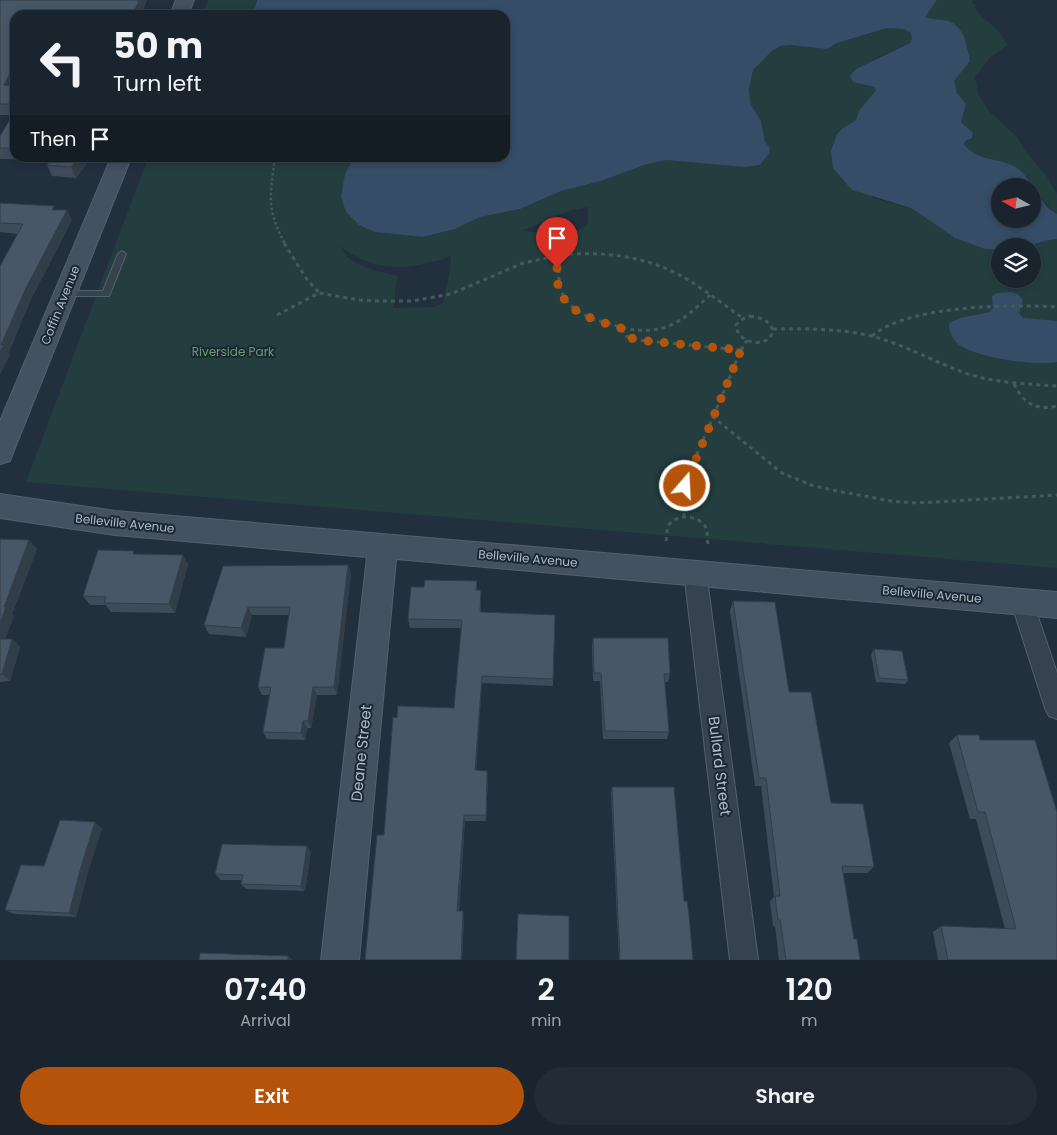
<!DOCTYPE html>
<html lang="en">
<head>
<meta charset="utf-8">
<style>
  body { margin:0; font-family:Poppins,sans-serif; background:#232c36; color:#f1f3f6; height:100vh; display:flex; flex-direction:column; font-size:19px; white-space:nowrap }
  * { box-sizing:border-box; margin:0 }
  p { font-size:16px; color:#9fa4aa }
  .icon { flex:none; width:28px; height:28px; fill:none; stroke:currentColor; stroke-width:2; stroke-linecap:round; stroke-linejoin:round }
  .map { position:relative; height:960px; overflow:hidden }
  .sheet { display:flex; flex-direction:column; background:#1a242e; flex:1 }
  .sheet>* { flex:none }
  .banner { position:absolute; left:10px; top:10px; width:500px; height:152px; border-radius:15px; box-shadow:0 2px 8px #0003,0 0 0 1px #38414a; background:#1a242e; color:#f1f3f6; overflow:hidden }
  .needle { width:32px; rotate:278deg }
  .tools { position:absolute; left:991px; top:178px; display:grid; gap:10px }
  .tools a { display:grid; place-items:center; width:50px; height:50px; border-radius:50%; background:#1a242e; box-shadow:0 2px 8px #0003,0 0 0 1px #38414a; font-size:25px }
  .pin { position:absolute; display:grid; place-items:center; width:42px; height:42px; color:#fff; margin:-51px -21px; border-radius:50% 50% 50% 0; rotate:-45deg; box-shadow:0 0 5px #0007 }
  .pin .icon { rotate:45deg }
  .me { position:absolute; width:55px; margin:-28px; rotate:19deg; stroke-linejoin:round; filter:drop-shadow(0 0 4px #0008) }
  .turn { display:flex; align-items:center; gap:18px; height:105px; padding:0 20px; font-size:22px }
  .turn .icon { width:65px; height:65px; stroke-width:2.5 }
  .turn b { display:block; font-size:35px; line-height:42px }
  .then { display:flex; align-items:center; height:48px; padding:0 20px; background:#0003; gap:10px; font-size:19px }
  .eta { display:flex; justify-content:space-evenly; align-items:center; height:85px; text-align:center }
  .eta b { font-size:30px; font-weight:600; line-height:35px }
  .cta { display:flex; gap:10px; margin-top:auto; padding:10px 20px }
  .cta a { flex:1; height:58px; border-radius:30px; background:#b45309; color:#fff; font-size:20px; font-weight:600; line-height:58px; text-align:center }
  .cta a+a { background:#232c36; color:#f1f3f6 }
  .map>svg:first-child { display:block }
  .green { fill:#243e3f; fill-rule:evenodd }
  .water { fill:#354d66 }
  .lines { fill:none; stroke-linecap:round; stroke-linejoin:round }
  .lane-casing { stroke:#54606c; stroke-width:2 }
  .street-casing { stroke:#54606c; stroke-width:2 }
  .secondary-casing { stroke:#54606c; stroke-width:2 }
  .path-far1 { stroke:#425b5c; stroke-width:2.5; stroke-dasharray:2.5 2.5; stroke-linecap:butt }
  .path { stroke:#425b5c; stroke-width:3; stroke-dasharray:4 4; stroke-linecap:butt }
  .lane { fill:#36424e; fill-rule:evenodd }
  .street { fill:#36424e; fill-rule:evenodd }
  .secondary { fill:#445161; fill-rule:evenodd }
  .wall { fill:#3e4b59 }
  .shaded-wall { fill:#323d48 }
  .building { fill:#485767; stroke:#323d48 }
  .route { stroke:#b45309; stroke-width:9; stroke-dasharray:0 16.2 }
  .labels { text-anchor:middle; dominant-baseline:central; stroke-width:4; stroke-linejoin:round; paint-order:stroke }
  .street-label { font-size:12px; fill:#b2bdc9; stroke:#1b2733 }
  .park-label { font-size:12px; fill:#689c70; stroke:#1b2733 }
  .near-street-label { font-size:15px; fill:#b2bdc9; stroke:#1b2733 }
</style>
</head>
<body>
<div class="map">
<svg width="1057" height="960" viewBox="0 0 1057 960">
  <rect width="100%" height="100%" fill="#22303e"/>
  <g class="green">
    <polygon points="208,0 257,0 253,15 202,15"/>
    <path d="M937,0h36l-1,4 4,1 -2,2c9,14 28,22 33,39l-16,10 -16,21 3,17 12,18 27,25 8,14 21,24 11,19v20c-17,-11 -23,-34 -38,-44 -17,-12 -43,-7 -55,-26l2,-4 -5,-18 5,-18 -9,-11 -4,-12 17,-20 -3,-18 -55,-4 -2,4 -38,17 4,30 -20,30 -13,8 30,70 38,10 44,30 30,11 15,1v29h32v-33h-4l16,-5 13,-2v329l-1031,-86 122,-324h205l-8,16 30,58 48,5 9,-2 23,-6 25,-12 40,-8 41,-18 40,-10 43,-16 22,-5 78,7 16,-2 5,-23 -4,-21 -10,-16 -2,-15 4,-20 20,-20 8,-4 10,-1 36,4 10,-6 50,-15 17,1 20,-12zM588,207v17c-12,14 -49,8 -66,7l47,-20zM340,246c24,19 52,25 82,18 13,-4 16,-1 29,-9l-2,21 -6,27 -8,4 -42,1 4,-32c-18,-5 -50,-10 -57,-30z"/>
  </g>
  <g class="water">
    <path d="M257,0h680l-12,17c7,3 16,2 23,4 17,6 19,25 22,40l-16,20 3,12 9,11 -5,18 12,11 -1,5 -6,2 -2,4c13,19 40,13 56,26 5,4 9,11 12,16h-32v33h32v-33l16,22 9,6v25l-13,2 -16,5h-28v4l-15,-1 -30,-11 -44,-30 -59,-18 -19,-22 -2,-17 6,-17 6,-6 13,-8 3,-9 17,-21 -1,-3 -22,-5 -3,-6 6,-7 54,-26 2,-4 -1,-6 -7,-4 -17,-1 -50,15 -10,6 -37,-4 -9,1 -8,4 -20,20 -4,20 2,15 10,16 4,21 5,6 -1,5 -9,12 -16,2 -78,-7 -22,5 -43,16 -40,10 -41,18 -40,8 -25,12 -32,8 -48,-5 -16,-7 -13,-13 -5,-15 4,-23 8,-16h152v-143h-252z"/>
    <path d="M1011,292l7,2 5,6 -4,13 4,5 34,3v41c-23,4 -80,-4 -99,-18 -6,-5 -9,-13 -9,-21l11,-5 30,-6 3,-4 -1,-12 5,-3z"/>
  </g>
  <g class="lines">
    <defs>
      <polygon id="lane" points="122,251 126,254 109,296 62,296 61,294 65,291 103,291 118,254"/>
      <g id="street">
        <polygon points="695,563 703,565 706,572 758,960 730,960 684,572 687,565"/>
        <polygon points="1022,592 1030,595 1033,602 1057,673 1057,719 1049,716 1045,708 1011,602 1014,595"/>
      </g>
      <g id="secondary">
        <polygon points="176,0 194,0 188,15 170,15"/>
        <polygon points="111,158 131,158 13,453 10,461 0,464 0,421"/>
        <polygon points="0,494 115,511 1057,592 1057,618 396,559 359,960 321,960 367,557 115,535 0,518"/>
      </g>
    </defs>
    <use href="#lane" class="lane-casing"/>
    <use href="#street" class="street-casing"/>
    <use href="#secondary" class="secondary-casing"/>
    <path class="path-far1" d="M275,158c-5,37 -9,51 10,86"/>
    <g class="path">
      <polyline points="284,243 306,278 319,293"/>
      <path d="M561,255c43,-4 86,1 124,23 20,12 39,27 58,40"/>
      <path d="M277,315l42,-22 40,7 22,1h31l39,-7 72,-31 38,-8c-6,33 0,50 32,64 9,3 18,4 26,8 4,2 4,7 7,9 3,2 8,3 11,4l104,10 -28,67"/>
      <path d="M750,316c11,2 21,4 23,16 -7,18 -36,11 -37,-7l5,-5z"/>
      <path d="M622,328c44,8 58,-5 88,-33"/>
      <path d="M773,329c34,0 69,-1 102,8 33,9 63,27 96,38 27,8 57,9 86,11"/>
      <path d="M872,336c36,-31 139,-32 185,-29"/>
      <polyline points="741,350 747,340"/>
      <path d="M1014,384c9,19 22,27 43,22"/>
      <path d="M684,517c-1,-37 15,-67 29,-100l69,56 29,12 21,5 59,11 26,2 140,-8"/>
      <path d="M666,541c1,-5 0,-11 3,-16 7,-12 31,-10 37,3 2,5 1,11 2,16"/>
    </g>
    <use href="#lane" class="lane"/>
    <use href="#street" class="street"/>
    <use href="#secondary" class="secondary"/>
  </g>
  <g class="wall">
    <polygon points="0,0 147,0 141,15 15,15 15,84 14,86 15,86 15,158 91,158 76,178 52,176 47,165 50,160 0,159 0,136 13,115 0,115"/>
    <polygon points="0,203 56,210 72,220 31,299 9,352 10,354 0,374 0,266 18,234 0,232"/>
    <polygon points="0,539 29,540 37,549 12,614 14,616 5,639 12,639 20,647 10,681 0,682"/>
    <polygon points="136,554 188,564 175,613 111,612 106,605 90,605 83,596"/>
    <polygon points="348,565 351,573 337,695 317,695 311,728 307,728 305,740 267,739 263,732 270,695 262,695 258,687 284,648 289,615 252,615 246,637 209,634 204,625"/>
    <polygon points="425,580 477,581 477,590 481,590 481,612 555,615 553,686 482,683 476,770 487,771 488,777 486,821 465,821 459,911 463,911 464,916 462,960 365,960 377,835 384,835 393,717 397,718 398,706 454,708 461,628 410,628 408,619 411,587 424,587"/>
    <polygon points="733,601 789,692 831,803 874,867 867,873 843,873 854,939 860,960 779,960 775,926 773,926 770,901 774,897 761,786 755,786 730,611"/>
    <polygon points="593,638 670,674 668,682 665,682 669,732 667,739 603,739 600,681 593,681 592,646"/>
    <polygon points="874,649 908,680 905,684 876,682 871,654"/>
    <polygon points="957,735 1057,960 938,960 933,932 941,926 1005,929 976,819 970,819 949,743"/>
    <polygon points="612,787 684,901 693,960 619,960 611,793"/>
    <polygon points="102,828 88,872 76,917 14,914 5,910 44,866"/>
    <polygon points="311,852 305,891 246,889 241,884 242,880 221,880 215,874"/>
  </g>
  <g class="shaded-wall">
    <polygon points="139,0 147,0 141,15 133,15"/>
    <polygon points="15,64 15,84 9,96 4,85"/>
    <polygon points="79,158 91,158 76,178 71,167"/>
    <polygon points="67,210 72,220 31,299 9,352 10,354 0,374 0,352 1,345 25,290"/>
    <polygon points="29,540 37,549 12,614 14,616 2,648 0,646 0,624 4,607"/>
    <polygon points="183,555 188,564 175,613 169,604"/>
    <polygon points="348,565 351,573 337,695 334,687"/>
    <polygon points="248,607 252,615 246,637 241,628"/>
    <polygon points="12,639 20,647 10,681 2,674"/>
    <polygon points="482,676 482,683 476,777 475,770"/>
    <polygon points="313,687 317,695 311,728 308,721"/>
    <polygon points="303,721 307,728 305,740 301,733"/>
    <polygon points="487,771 488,777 486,821 486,815"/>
    <polygon points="464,815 465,821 458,916 457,911"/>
    <polygon points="95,822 102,828 88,872 76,917 69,913 81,867"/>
    <polygon points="307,846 311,852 305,891 301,886"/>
    <polygon points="463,911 464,916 462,960 461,960"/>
    <polygon points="288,956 293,960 288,960"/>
  </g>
  <g class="building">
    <polygon points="0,0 139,0 133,15 15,15 15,64 4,85 15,86 15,104 0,104"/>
    <polygon points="15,111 15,148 0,148 0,136"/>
    <polygon points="52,158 79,158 71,167 47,165"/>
    <polygon points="0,203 54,206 52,210 67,210 25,290 1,345 4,345 0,352 0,266 23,224 0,223"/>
    <polygon points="0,539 29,540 4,607 6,607 0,624"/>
    <polygon points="98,550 134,551 133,554 183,555 169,604 104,603 106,597 83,596"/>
    <polygon points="348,565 334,687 313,687 308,721 303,721 301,733 263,732 271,687 258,687 265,648 284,648 290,607 248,607 241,628 204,625 223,566"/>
    <polygon points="425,580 477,581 476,590 481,590 480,612 555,615 553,679 482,676 475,770 487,771 486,815 464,815 457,911 463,911 461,960 365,960 377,835 384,835 393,717 397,718 398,706 454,708 462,620 408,619 411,587 424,587"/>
    <polygon points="733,601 775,602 789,692 811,692 831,803 863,804 874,867 842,866 854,939 857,939 860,960 786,960 780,920 778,920 775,896 780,896 766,778 759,778"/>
    <polygon points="593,638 668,638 670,674 664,674 669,732 605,731 601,673 594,673"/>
    <polygon points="0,639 12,639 2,674 0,674"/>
    <polygon points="874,649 902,651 908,680 879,678"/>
    <polygon points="957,735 979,735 980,740 1035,740 1057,812 1057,960 948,960 941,926 1016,929 985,812 978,812"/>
    <polygon points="612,787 674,787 684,901 687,901 689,915 693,960 620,960"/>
    <polygon points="60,820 95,822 81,867 69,913 5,910 21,865 44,866"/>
    <polygon points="222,844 307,846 301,886 241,884 243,875 215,874"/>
    <polygon points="518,914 569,916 569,960 516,960"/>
    <polygon points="200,953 288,956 288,960 199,960"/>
  </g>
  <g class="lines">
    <path class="route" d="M557,268c-3,42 31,50 64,60l5,8 11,4 104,10 -56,136"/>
  </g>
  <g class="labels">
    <g class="street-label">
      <text transform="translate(60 305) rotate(-68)">Coffin Avenue</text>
      <text transform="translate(125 523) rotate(6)">Belleville Avenue</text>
      <text transform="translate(528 558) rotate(5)">Belleville Avenue</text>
      <text transform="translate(932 594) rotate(5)">Belleville Avenue</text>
    </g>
    <g class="park-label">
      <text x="233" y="351">Riverside Park</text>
    </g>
    <g class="near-street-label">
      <text transform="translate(361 753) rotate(-84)">Deane Street</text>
      <text transform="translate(720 766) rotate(83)">Bullard Street</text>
    </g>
  </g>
</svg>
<div class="tools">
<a><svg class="needle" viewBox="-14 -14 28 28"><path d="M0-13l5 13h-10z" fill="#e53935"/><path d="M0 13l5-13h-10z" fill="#9fa4aa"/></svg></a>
<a><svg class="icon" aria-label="layers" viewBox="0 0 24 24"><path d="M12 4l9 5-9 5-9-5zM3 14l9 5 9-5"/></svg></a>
</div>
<div class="pin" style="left:557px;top:268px;background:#d93025"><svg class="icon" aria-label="arrive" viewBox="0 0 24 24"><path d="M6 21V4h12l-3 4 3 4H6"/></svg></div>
<svg class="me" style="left:685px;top:486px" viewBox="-20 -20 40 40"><circle r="17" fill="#b45309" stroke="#fff" stroke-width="3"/><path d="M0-11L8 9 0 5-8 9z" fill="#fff"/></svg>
<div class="banner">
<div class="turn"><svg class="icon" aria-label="left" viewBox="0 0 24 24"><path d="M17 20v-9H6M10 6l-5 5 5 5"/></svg><div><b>50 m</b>Turn left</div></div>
<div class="then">Then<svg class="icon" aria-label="arrive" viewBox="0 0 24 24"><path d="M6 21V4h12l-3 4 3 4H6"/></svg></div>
</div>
</div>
<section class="sheet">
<div class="eta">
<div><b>07:40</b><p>Arrival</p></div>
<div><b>2</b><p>min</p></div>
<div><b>120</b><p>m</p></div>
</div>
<div class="cta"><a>Exit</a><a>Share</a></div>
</section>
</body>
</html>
